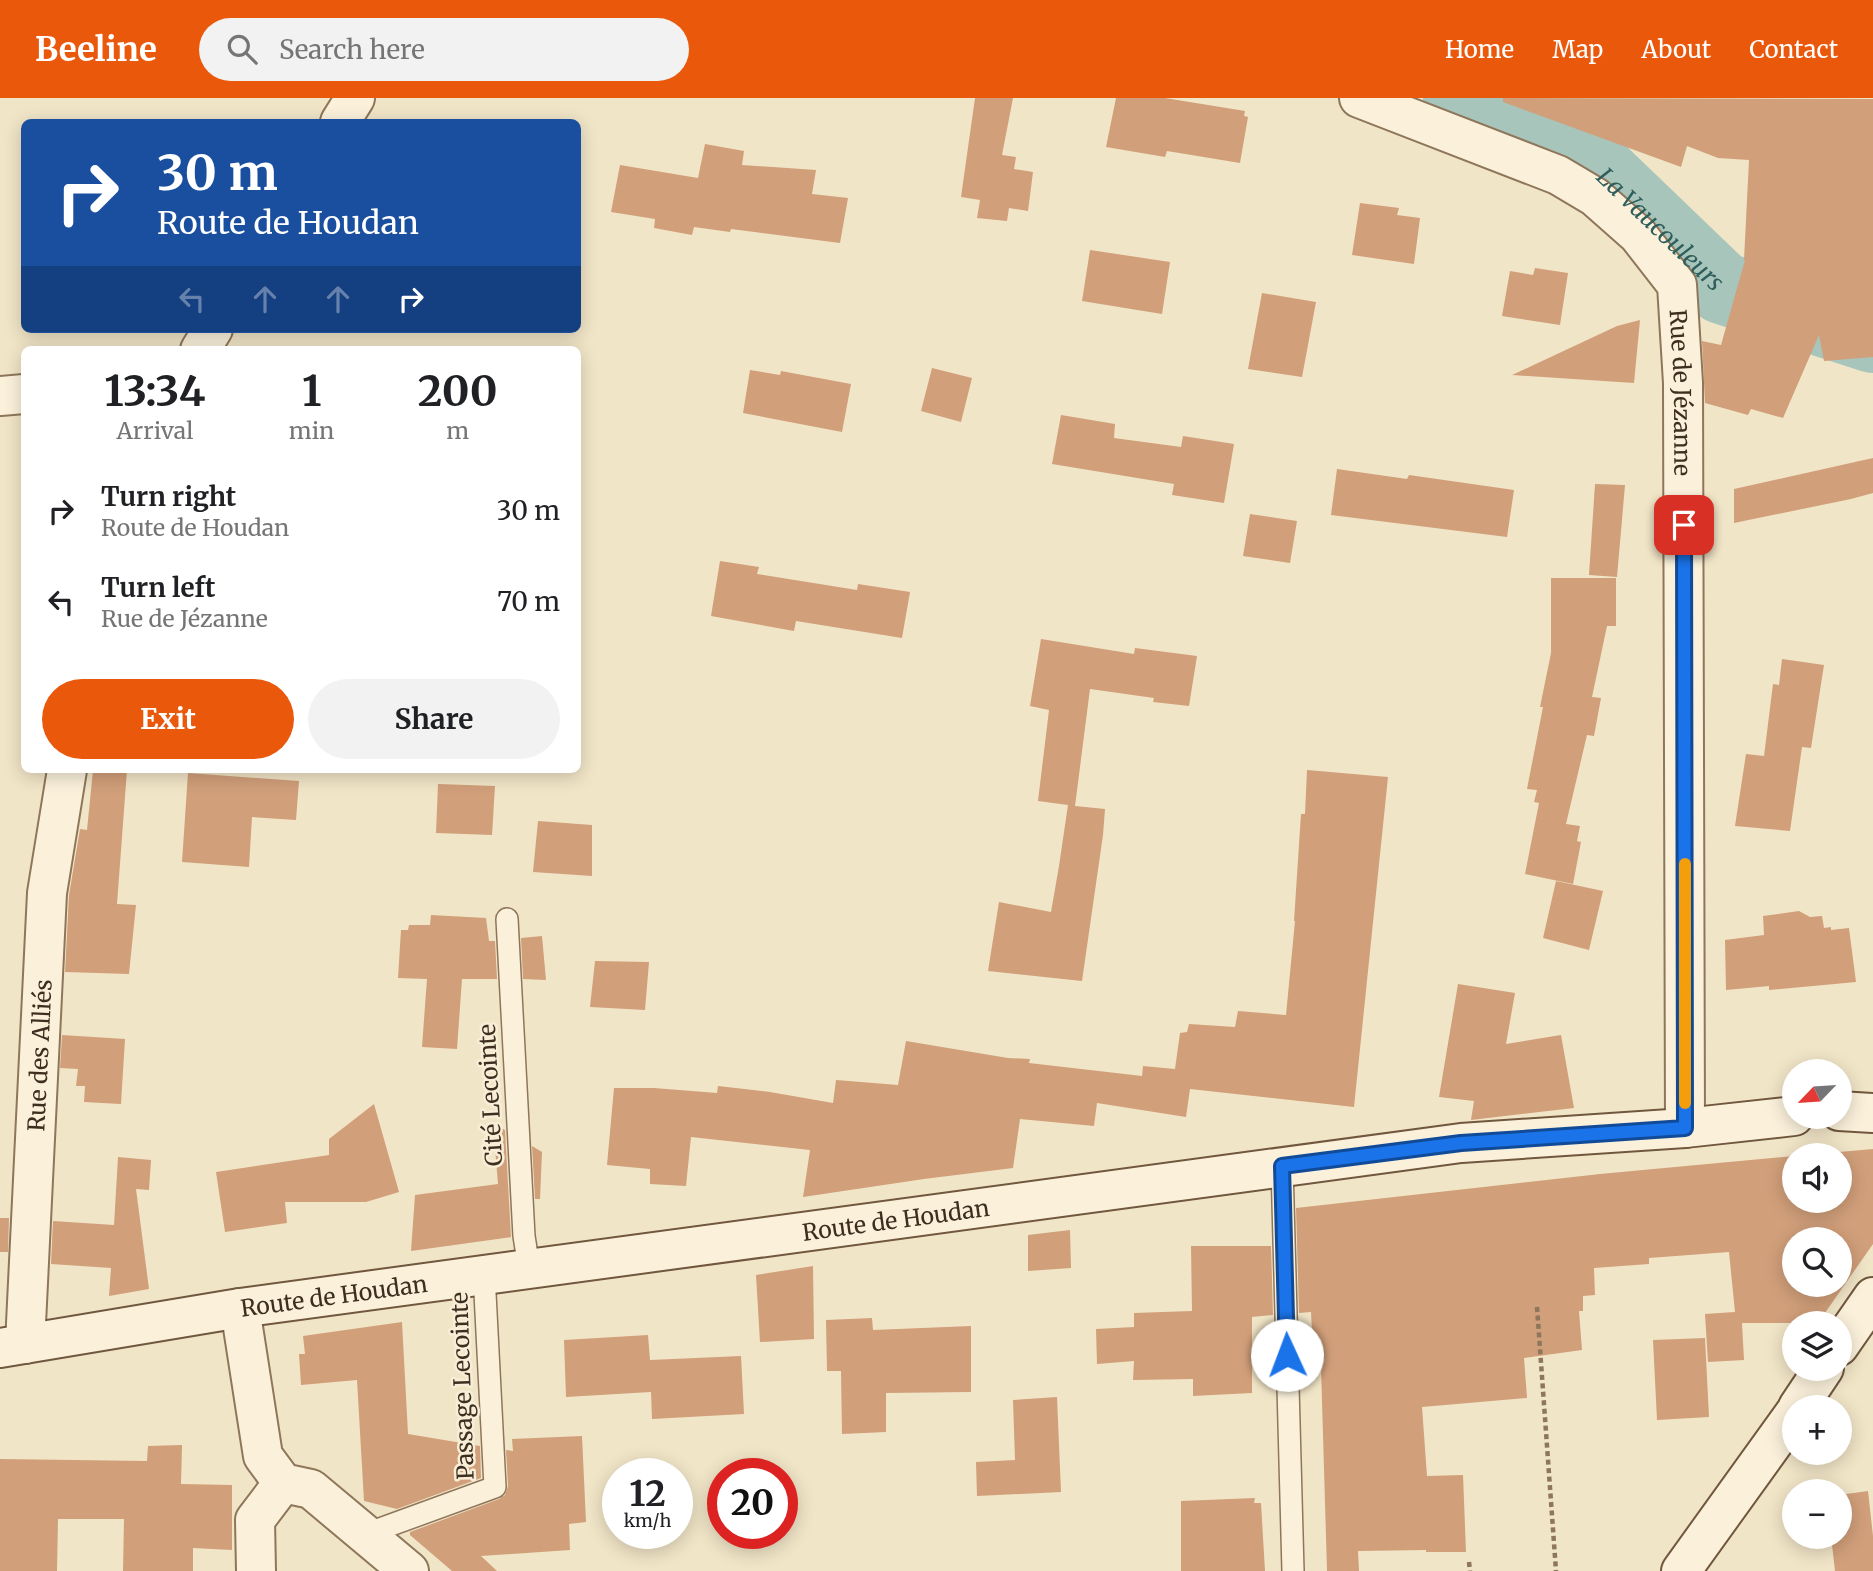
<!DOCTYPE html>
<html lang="en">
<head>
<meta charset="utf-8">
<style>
  body { margin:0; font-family:Merriweather,serif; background:#f2f2f2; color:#202124; height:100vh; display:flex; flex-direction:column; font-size:26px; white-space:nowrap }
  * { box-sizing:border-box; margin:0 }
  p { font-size:23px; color:#757577 }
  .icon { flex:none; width:38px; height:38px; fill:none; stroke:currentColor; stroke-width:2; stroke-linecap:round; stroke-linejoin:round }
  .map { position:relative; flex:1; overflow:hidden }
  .side { position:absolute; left:21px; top:248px; width:560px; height:427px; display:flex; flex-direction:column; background:#fff; border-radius:10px; box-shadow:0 4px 18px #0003 }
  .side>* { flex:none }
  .top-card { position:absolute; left:21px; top:21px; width:560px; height:214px; border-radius:10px; box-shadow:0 4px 18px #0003; background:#1a4fa0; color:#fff; overflow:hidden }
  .needle { width:46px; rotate:245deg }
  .tools { position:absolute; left:1782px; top:961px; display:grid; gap:14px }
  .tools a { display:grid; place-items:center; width:70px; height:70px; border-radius:50%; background:#fff; box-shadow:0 4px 18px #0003; font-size:35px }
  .speed { position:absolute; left:602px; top:1360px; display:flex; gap:14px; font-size:35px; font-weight:700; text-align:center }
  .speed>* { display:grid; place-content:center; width:91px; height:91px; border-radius:50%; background:#fff; box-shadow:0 4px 18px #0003; line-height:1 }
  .speed small { font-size:18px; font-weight:400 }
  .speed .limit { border:10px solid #d22; background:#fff; color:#111 }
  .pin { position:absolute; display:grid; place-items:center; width:60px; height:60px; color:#fff; margin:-30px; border-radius:14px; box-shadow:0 4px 10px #0006 }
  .me { position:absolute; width:77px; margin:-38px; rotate:358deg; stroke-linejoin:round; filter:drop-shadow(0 0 5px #0008) }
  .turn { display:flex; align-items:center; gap:24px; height:147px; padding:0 21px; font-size:32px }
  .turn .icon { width:91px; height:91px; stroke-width:2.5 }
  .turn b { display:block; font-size:49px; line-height:60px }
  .lanes { display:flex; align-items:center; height:66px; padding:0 21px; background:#0003; justify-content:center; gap:35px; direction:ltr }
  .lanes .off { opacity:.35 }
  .eta { display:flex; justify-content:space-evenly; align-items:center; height:119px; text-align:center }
  .eta b { font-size:42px; font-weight:700; line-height:49px }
  .primary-button { display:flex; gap:14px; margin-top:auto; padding:14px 21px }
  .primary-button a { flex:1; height:80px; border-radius:42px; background:#ea580c; color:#fff; font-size:28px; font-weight:700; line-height:80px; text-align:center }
  .primary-button a+a { background:#f2f2f2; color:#202124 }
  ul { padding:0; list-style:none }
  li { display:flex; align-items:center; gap:21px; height:91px; padding:0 21px }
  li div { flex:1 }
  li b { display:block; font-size:26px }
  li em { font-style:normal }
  header { display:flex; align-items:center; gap:42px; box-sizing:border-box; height:98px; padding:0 35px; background:#ea580c; color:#fff }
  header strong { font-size:33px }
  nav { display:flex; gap:38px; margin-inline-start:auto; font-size:24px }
  .search { width:490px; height:63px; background:#f2f2f2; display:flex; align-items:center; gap:18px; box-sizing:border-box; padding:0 24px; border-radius:38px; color:#757577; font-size:26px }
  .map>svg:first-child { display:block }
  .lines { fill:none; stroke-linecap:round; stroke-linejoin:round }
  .river { stroke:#a8c5bc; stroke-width:72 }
  .building { fill:#d19f7a; fill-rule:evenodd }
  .service-casing { stroke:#8e765b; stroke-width:24 }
  .minor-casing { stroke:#8e765b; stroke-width:42 }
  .secondary-casing { stroke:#70573e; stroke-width:42 }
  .path { stroke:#8e765b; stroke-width:4.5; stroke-dasharray:5 3.5; stroke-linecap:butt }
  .service { stroke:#fbf1db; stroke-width:21 }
  .minor { stroke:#fbf1db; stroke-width:38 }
  .secondary { stroke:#fbf1db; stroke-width:38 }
  .route-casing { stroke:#114b97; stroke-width:18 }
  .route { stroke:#1a73e8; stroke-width:12 }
  .slow { stroke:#f59e0b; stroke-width:12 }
  .labels { text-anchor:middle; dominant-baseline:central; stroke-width:5; stroke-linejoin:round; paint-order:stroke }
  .street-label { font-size:23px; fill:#3e2e1f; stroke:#f8eed7 }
  .water-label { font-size:24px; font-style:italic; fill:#2e5e5b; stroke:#f8eed7 }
</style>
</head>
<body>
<header>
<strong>Beeline</strong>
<div class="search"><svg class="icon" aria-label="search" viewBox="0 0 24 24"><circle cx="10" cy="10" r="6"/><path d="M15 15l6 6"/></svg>Search here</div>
<nav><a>Home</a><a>Map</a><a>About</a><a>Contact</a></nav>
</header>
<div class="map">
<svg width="1873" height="1473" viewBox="0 0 1873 1473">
  <rect width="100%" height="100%" fill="#f1e5c7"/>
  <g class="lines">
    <path class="river" id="s1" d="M1459,0l136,68 127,122 151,49"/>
  </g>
  <g class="building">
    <polygon points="975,0 1013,0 1002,57 1016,59 1014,71 1033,74 1028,113 1009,110 1007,123 977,120 980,102 961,99"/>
    <polygon points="1116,0 1165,0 1245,13 1244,18 1248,19 1240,65 1167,53 1165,59 1106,49"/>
    <polygon points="1503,0 1873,1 1873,259 1824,263 1819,237 1783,320 1751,311 1748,317 1705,305 1702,243 1721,247 1745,162 1744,162 1749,62 1718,60 1687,48 1681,69 1503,4"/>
    <polygon points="705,46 744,53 742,67 816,72 812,96 848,100 840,145 731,131 730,134 694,129 692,137 654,130 655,121 611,114 620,67 698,80"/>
    <polygon points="1360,105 1399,110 1397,117 1420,120 1414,166 1352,157"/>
    <polygon points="1090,152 1170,164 1162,216 1082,203"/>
    <polygon points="1535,170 1568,175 1560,227 1502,218 1510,173 1533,177"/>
    <polygon points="1262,195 1316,204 1302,279 1248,271"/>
    <polygon points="1640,222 1634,285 1512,277 1617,228"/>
    <polygon points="932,270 972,280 961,324 921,313"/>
    <polygon points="750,272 780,277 781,273 851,286 842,334 743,315"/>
    <polygon points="1061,317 1115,326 1114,340 1181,349 1183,338 1234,346 1224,405 1172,397 1174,386 1052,366"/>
    <polygon points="1873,360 1873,395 1851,401 1734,425 1734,391"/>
    <polygon points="1337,371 1407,381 1409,377 1514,392 1507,439 1331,417"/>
    <polygon points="1595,386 1625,387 1617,479 1589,477"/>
    <polygon points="1250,416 1297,423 1290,465 1243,458"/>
    <polygon points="720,463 759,469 757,476 857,492 858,486 910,494 902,540 796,523 794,533 711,518"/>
    <polygon points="1551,480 1616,480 1616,528 1607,528 1592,599 1601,600 1594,638 1587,637 1566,726 1580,728 1577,743 1581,744 1573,786 1525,776 1539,705 1534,704 1537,692 1527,691 1543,609 1540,609 1551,555"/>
    <polygon points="1041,541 1134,556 1135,550 1197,558 1189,608 1153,604 1154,600 1090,591 1075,708 1105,711 1103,737 1082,883 988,873 999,804 1051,814 1059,768 1068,707 1038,703 1049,612 1030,608"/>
    <polygon points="1782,561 1824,567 1811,650 1802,649 1790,733 1735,728 1746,656 1764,658 1773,586 1779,587"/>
    <polygon points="93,672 127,672 117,806 136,807 129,876 65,874 69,797 80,731 87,732"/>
    <polygon points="1307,672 1388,679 1354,1009 1190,991 1186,1019 1097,1005 1094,1028 1020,1021 1013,1070 924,1081 803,1099 810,1052 691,1039 686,1088 650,1086 650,1071 607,1067 614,990 654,990 717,995 718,988 770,994 833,1005 836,982 898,987 906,943 1008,960 1030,961 1029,965 1142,978 1143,968 1175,971 1180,935 1187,934 1189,926 1235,929 1238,913 1286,917 1295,823 1294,823 1301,716 1305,716"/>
    <polygon points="188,675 299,683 296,722 252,719 249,769 182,764"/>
    <polygon points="438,686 495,688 492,737 436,735"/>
    <polygon points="538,723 592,727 592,778 533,774"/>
    <polygon points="1556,783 1603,793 1589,852 1543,840"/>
    <polygon points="1799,813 1810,819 1822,818 1824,830 1831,829 1831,832 1849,830 1856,884 1769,892 1769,888 1726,892 1725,842 1764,837 1763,818"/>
    <polygon points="431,817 486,820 489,843 495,843 497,881 462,881 457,951 422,949 427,881 398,880 401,832 408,832 409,827 430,827"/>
    <polygon points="542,838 546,882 523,881 521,840"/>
    <polygon points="595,863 649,864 645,912 590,909"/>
    <polygon points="1458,886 1515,895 1506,946 1561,937 1574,1010 1471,1022 1474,1003 1439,999"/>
    <polygon points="62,937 125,941 121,1006 84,1004 85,988 76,988 78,971 60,970"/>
    <polygon points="374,1006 399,1094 366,1104 285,1104 287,1125 225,1134 216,1074 329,1057 329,1041"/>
    <polygon points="493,1025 505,1032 511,1139 411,1153 415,1097 498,1086"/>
    <polygon points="532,1048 542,1054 540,1101 535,1101"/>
    <path d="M1873,1051v95l-55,79h-76l2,37 -36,2 -3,-48 30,-2 -6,-60 -80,6v6l-55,4 1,27 -12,1v15h-4l3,39 -58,8 3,40 -105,9 5,69 36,-1 3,77h-40v-2l-68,1 1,20h-32l-6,-204h-7l-3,-55 -12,1 -3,-105 304,-34 194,-18v44h45v-45h-34zM1794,1141h45v45h-45z"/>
    <polygon points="118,1059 151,1062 149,1092 136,1091 149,1191 109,1198 111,1170 51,1166 53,1123 114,1127"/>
    <polygon points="0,1120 9,1120 8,1154 0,1154"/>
    <polygon points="1070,1132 1071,1170 1028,1173 1028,1137"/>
    <polygon points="1191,1148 1271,1148 1273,1217 1252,1219 1252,1295 1193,1298 1193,1281 1133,1282 1134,1263 1097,1266 1096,1231 1134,1229 1134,1215 1192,1213"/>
    <polygon points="813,1168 814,1241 760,1244 756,1177"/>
    <polygon points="872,1220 873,1232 971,1228 971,1294 886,1295 886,1334 842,1336 841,1273 827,1273 826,1222"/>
    <polygon points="402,1224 408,1336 480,1348 481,1380 397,1411 364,1403 357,1282 301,1287 299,1256 305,1256 303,1238"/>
    <polygon points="648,1237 650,1262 741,1258 744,1316 652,1321 651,1294 566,1299 564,1242"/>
    <polygon points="1705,1240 1709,1319 1657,1322 1653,1242"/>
    <polygon points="1057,1299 1061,1394 977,1398 976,1364 1015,1362 1013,1302"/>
    <polygon points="582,1338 586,1424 569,1426 570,1452 481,1458 497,1473 452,1473 410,1437 410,1434 499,1401 505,1397 508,1388 506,1352 513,1353 512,1341"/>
    <polygon points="182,1347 181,1386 232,1387 232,1452 193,1450 193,1473 123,1473 124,1421 58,1421 57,1473 0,1473 0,1361 147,1363 148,1348"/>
    <polygon points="1868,1393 1873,1438 1873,1473 1835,1473 1831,1438 1839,1438 1839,1397"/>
    <polygon points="1255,1400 1254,1405 1261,1405 1265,1473 1181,1473 1181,1403"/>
  </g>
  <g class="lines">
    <defs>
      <g id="service">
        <polyline points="507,821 524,1138 529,1170"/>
        <polyline points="1282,1068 1293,1473"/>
        <polyline points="366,1436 495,1389 484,1176"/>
      </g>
      <g id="minor">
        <path id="s2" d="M1359,0l199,77 37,22 43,38 39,50 6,98 2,745"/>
        <polyline points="340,24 355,0"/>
        <polyline points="200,252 213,231"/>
        <polyline points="0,298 24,296"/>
        <polyline points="240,1210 263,1358 283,1385 311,1391 409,1473"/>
        <path id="s3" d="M25,1246l22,-451 20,-123"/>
        <polyline points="256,1473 255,1422 283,1385"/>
      </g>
      <g id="secondary">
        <polyline points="1839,1013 1873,1015"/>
        <polyline points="1839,1248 1873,1199"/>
        <path id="s4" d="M0,1250l240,-40 1221,-165 224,-15 109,-12"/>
        <polyline points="1798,1309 1824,1270"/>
        <polyline points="1681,1473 1794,1316"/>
      </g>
    </defs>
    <use href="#service" class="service-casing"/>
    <use href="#minor" class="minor-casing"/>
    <use href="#secondary" class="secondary-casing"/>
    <g class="path">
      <polyline points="1537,1209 1556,1473"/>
      <polyline points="1469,1464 1470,1473"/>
    </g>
    <use href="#service" class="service"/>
    <use href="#minor" class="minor"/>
    <use href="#secondary" class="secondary"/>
  </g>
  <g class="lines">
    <defs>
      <polyline id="route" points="1287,1257 1282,1068 1461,1045 1685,1030 1684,427"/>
    </defs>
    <use href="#route" class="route-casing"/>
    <use href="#route" class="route"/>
    <polyline class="slow" points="1685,766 1685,1005"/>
  </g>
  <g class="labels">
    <g class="street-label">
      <text stroke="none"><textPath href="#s2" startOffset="485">Rue de Jézanne</textPath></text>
      <text stroke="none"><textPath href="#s3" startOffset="289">Rue des Alliés</textPath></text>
      <text transform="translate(490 997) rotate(-93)">Cité Lecointe</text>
      <text stroke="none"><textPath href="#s4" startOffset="905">Route de Houdan</textPath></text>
      <text stroke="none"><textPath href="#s4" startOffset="338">Route de Houdan</textPath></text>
      <text transform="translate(462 1288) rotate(-92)">Passage Lecointe</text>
    </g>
    <g class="water-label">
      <text stroke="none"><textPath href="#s1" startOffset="243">La Vaucouleurs</textPath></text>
    </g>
  </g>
</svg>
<div class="tools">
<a><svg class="needle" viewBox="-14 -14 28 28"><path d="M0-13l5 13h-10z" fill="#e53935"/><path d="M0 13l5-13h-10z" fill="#757577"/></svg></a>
<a><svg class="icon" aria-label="sound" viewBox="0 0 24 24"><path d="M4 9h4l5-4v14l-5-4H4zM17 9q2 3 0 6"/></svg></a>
<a><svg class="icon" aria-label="search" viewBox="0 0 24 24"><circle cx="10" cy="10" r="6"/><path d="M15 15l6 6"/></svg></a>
<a><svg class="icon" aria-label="layers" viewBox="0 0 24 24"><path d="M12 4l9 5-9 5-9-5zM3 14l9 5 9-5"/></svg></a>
<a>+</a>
<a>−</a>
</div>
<div class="speed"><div>12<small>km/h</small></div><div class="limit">20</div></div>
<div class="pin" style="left:1684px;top:427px;background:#d93025"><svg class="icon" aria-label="arrive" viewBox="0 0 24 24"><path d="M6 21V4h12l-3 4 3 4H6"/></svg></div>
<svg class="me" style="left:1287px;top:1257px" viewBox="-20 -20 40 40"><circle r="19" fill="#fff"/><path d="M0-13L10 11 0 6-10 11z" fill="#1a73e8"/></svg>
<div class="top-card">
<div class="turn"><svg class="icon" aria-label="right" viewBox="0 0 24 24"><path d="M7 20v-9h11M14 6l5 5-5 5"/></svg><div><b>30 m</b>Route de Houdan</div></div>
<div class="lanes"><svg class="icon off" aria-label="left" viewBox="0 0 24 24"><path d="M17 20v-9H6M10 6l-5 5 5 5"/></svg><svg class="icon off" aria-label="ahead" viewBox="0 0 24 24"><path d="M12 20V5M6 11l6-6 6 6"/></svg><svg class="icon off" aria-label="ahead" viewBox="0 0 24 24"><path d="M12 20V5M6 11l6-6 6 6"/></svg><svg class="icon" aria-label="right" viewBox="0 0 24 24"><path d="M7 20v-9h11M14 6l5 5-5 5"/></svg></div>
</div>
<section class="side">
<div class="eta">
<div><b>13:34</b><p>Arrival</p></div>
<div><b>1</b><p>min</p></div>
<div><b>200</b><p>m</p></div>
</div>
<ul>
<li><svg class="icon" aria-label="right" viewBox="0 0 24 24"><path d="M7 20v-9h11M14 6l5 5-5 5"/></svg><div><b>Turn right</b><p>Route de Houdan</p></div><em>30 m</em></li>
<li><svg class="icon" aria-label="left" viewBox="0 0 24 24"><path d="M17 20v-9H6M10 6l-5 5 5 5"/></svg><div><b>Turn left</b><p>Rue de Jézanne</p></div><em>70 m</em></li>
</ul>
<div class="primary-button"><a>Exit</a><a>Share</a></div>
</section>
</div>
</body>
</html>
